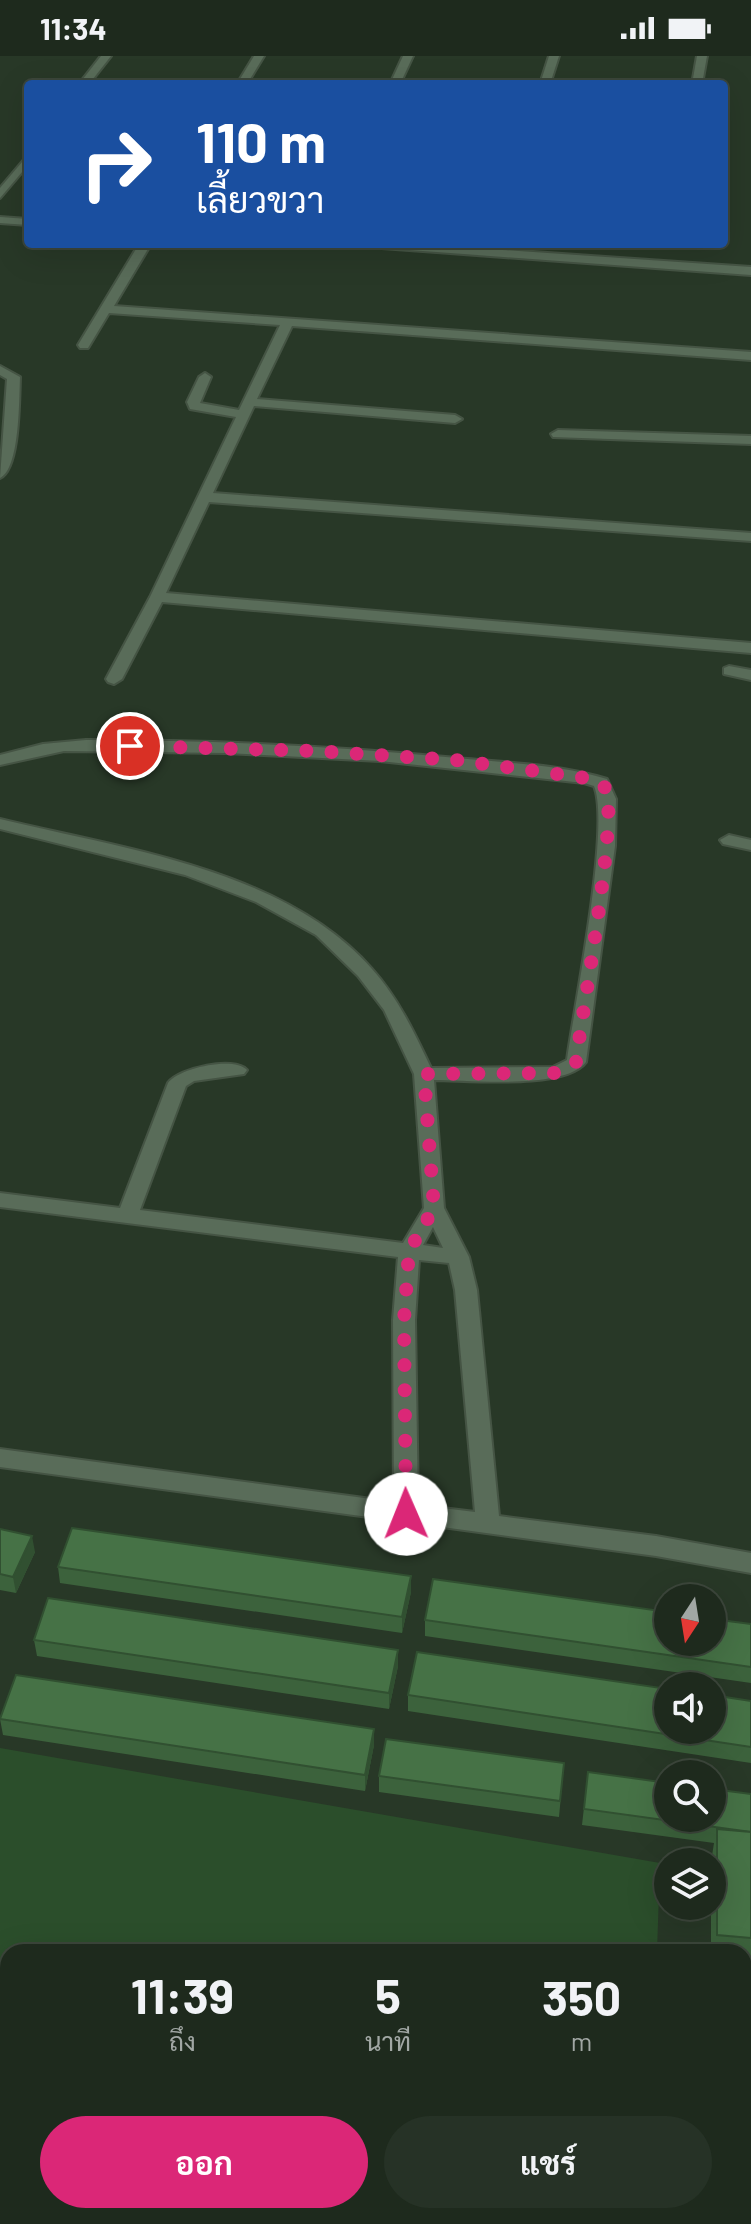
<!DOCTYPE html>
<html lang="th">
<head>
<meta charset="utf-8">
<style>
  body { margin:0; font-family:Barlow,Sarabun,sans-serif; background:#263226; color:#f1f3f6; height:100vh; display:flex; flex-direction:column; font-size:30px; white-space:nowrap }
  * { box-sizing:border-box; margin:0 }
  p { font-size:26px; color:#a1a7a4 }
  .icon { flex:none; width:44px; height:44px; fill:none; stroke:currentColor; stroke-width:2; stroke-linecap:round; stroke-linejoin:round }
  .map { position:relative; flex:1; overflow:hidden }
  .panel { position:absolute; left:0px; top:1888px; width:752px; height:280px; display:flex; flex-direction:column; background:#1e2a1d; border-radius:24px 24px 0 0; box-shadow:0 8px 32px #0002,0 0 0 2px #3c463b }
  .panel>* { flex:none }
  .banner { position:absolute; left:24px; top:24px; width:704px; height:168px; border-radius:8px; box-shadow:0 8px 32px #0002,0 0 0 2px #3c463b; background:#1a4fa0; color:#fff; overflow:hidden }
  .needle { width:52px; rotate:192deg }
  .controls { position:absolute; left:654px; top:1528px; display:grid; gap:16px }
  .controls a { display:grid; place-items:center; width:72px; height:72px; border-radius:50%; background:#1e2a1d; box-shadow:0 8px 32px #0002,0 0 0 2px #3c463b; font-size:40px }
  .pin { position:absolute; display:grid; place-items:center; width:68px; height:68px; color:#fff; margin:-34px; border:4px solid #fff; border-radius:50%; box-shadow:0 2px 8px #0007 }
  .me { position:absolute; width:88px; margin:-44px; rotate:359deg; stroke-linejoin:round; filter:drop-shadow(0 0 6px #0008) }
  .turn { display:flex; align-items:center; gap:28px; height:168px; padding:0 40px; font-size:36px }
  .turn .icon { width:104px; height:104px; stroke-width:2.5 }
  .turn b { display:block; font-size:56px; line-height:68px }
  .eta { display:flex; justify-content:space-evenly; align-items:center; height:136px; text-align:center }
  .eta b { font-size:48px; font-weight:700; line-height:56px }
  .cta { display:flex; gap:16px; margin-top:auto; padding:16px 40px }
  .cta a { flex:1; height:92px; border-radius:48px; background:#db2777; color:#fff; font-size:32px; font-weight:700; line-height:92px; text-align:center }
  .cta a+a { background:#263226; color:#f1f3f6 }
  .status { display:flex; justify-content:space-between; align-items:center; height:56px; padding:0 40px; background:#1e2a1d; direction:ltr }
  .status svg { height:22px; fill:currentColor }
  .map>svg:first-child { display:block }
  .built { fill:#304530 }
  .green { fill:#2b4e2b }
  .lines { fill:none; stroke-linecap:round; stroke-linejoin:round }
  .street-casing { stroke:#455444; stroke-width:4 }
  .street { fill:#596c59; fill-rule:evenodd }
  .wall { fill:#3c623c }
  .shaded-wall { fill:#315031 }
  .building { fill:#467246; stroke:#315031; stroke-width:2 }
  .route { stroke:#db2777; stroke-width:14; stroke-dasharray:0 25.2 }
</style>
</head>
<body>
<div class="status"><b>11:34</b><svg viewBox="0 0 49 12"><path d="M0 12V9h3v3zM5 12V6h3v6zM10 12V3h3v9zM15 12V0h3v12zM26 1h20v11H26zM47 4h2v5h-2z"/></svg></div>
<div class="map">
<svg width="751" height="2168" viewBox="0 0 751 2168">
  <rect width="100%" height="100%" fill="#283827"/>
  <g class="built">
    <polygon points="0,1946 8,1948 8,2135 0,2157"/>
    <polygon points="167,2160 408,2160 405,2168 195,2168"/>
  </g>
  <g class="green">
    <polygon points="0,1692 660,1807 657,1896 8,1896 8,1948 0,1946"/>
    <polygon points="744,2108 751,2109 751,2168 405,2168 408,2160 744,2160"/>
  </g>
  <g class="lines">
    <defs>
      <g id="street">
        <polygon points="101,0 111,0 89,28 79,28"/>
        <polygon points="254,0 264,0 247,28 237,28"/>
        <polygon points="403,0 413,0 400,28 390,28"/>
        <polygon points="549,0 559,0 550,28 540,28"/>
        <polygon points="697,0 707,0 702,28 692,28"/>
        <polygon points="28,99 28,109 0,142 0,132"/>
        <polygon points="0,161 28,163 28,169 0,167"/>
        <polygon points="139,188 151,188 114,250 751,296 751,304 292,270 257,343 455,359 462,363 455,367 254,350 213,437 751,477 751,485 209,446 166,537 751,587 751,597 162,546 122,623 114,628 108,626 106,623 150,541 236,361 190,353 187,346 199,321 205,317 211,321 200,347 239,354 280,269 109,257 88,292 80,292 78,289"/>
        <polygon points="362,188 417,188 751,211 751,219 368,191"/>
        <path d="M0,310l20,11c-1,22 0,92 -20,101l7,-99 -7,-4z"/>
        <polygon points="558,374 751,380 751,388 553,381 551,378"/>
        <polygon points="729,610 751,614 751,624 724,618 724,612"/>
        <path d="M86,684c124,0 248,6 371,18 49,5 103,6 150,21l9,20 -1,47 -29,216c-21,28 -117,18 -152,18l10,128 25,49 8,33 22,226 157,20 95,17v20l-95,-17 -656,-89v-18l394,53 -1,-182 5,-63 -398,-50v-14l120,15 48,-125c11,-15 66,-27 79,-13l-3,4 -50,7 -8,5 -46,124 263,33 21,-35 -10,-134 -30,-64 -26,-34 -42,-41 -60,-33 -71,-27 -185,-46v-10c123,30 284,50 372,150 26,29 42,63 59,99l122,-1 14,-7c7,-52 44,-235 27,-274l-10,-3 -204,-22 -154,-8 -162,-2 -64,14v-10l43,-11zM433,1171l10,21 -20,-3zM419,1204l30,3 6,27 20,222 -57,-7 -3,-185z"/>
        <polygon points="729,779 751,784 751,794 723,788 720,784"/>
      </g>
    </defs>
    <use href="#street" class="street-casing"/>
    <use href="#street" class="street"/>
  </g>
  <g class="wall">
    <polygon points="0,1473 35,1496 16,1537 0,1534"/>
    <polygon points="58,1511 411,1520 411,1536 402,1577 60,1527"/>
    <polygon points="425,1564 751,1568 751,1627 425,1580"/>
    <polygon points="34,1584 398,1610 389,1653 37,1600"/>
    <polygon points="408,1639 751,1645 751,1707 408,1655"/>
    <polygon points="0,1663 374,1689 365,1735 3,1679"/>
    <polygon points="564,1707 559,1761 379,1736 379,1720"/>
    <polygon points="588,1716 751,1738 751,1915 744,1914 744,1896 711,1896 711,1850 712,1850 712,1806 711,1806 714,1787 582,1769"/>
    <polygon points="746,1954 751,1954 751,2045 744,2044 744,1962"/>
    <polygon points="227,2160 382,2160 380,2168 257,2168"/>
  </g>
  <g class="shaded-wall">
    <polygon points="32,1480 35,1496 16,1537 13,1521"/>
    <polygon points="411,1520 411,1536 402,1577 402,1561"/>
    <polygon points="398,1594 398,1610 389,1653 389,1637"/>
    <polygon points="374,1673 374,1689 365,1735 365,1719"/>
    <polygon points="8,1993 8,2033 0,2053 0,2013"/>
    <polygon points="377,2160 382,2160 380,2168 375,2168"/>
  </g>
  <g class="building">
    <polygon points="72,1472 411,1520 402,1561 58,1511"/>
    <polygon points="0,1473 32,1480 13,1521 0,1518"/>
    <polygon points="433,1523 668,1556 668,1586 712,1586 712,1563 751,1568 751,1611 425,1564"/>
    <polygon points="48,1542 398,1594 389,1637 34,1584"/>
    <polygon points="417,1596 668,1633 668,1674 712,1674 712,1639 751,1645 751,1691 408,1639"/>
    <polygon points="16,1619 374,1673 365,1719 0,1663"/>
    <polygon points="386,1683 564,1707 560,1745 379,1720"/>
    <polygon points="588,1716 668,1727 668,1762 712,1762 712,1733 751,1738 751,1776 584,1753"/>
    <polygon points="717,1773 751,1776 751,1882 717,1879"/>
    <polygon points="0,1946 8,1948 8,1993 0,2013"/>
    <polygon points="746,1954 751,1954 751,2024 745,2023"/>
    <polygon points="301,2160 377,2160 375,2168 332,2168"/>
  </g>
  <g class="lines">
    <path class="route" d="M130,690l185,5 140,9 131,18c8,3 17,4 20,12 12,28 -25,229 -30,272l-7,6 -15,5 -130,1 10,134 -25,43 -5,69 2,194"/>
  </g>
</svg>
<div class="controls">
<a><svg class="needle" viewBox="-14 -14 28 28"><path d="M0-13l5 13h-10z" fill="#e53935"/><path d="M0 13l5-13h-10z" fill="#a1a7a4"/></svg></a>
<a><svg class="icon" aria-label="sound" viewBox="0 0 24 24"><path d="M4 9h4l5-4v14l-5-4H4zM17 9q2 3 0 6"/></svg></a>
<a><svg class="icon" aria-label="search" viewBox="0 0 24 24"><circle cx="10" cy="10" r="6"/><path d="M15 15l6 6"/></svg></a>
<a><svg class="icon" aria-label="layers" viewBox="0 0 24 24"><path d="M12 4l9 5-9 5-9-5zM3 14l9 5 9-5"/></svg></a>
</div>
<div class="pin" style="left:130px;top:690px;background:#d93025"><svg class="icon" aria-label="arrive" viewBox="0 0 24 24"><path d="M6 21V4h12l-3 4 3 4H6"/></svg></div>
<svg class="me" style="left:406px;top:1458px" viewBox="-20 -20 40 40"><circle r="19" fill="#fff"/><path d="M0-13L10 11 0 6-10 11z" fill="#db2777"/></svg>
<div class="banner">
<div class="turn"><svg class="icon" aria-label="right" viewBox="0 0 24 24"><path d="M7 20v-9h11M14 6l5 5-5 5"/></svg><div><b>110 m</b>เลี้ยวขวา</div></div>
</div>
<section class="panel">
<div class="eta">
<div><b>11:39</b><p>ถึง</p></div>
<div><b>5</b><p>นาที</p></div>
<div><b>350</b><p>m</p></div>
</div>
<div class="cta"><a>ออก</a><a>แชร์</a></div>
</section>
</div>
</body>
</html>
